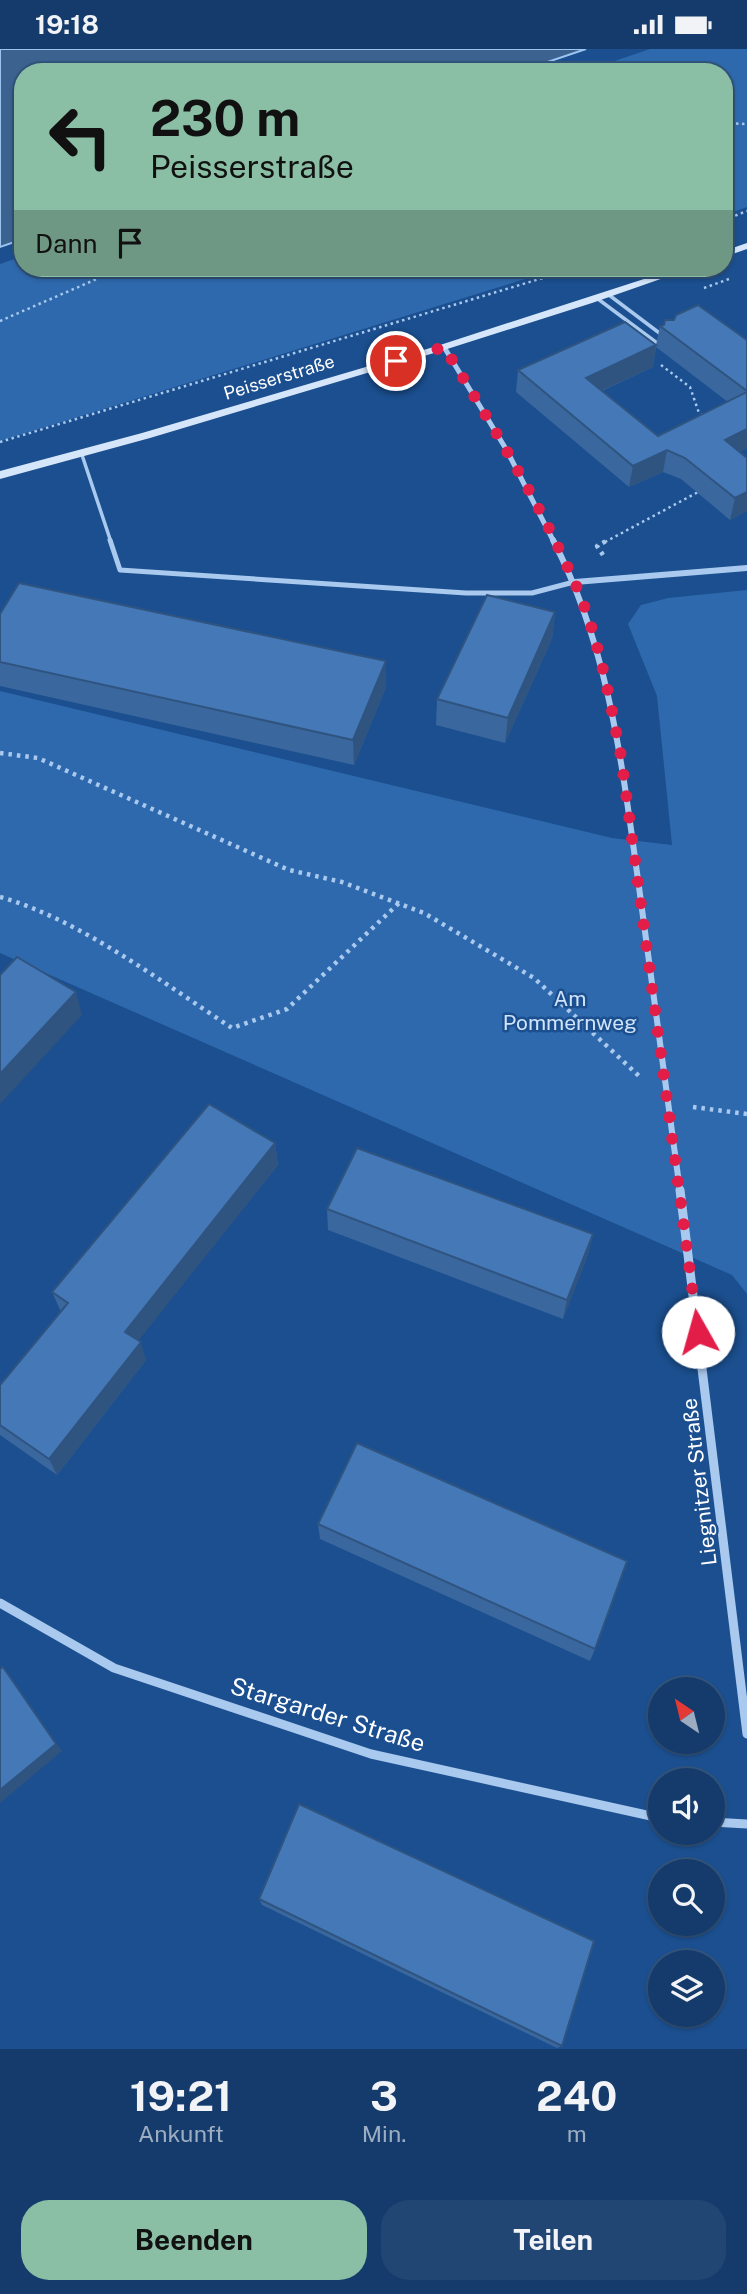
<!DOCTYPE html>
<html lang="de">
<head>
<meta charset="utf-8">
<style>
  body { margin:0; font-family:"Public Sans",sans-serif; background:#214673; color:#f1f3f6; height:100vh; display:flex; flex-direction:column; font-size:26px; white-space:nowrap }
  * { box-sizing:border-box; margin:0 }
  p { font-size:23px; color:#9dadc1 }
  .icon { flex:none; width:38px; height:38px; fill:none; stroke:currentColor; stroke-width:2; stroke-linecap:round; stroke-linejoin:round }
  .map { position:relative; height:2000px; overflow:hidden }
  .side { display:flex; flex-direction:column; background:#143b6b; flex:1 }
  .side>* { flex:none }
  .top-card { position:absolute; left:14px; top:14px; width:719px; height:214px; border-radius:28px; box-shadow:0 2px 5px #0004,0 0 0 2px #33557e; background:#8abfa5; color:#111; overflow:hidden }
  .needle { width:46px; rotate:325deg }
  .controls { position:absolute; left:648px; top:1628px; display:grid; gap:14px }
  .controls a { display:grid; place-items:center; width:77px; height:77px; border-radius:50%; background:#143b6b; box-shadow:0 2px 5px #0004,0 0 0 2px #33557e; font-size:35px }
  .pin { position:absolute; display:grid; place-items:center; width:60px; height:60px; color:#fff; margin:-30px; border:4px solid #fff; border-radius:50%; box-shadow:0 2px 7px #0007 }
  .me { position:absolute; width:77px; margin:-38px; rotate:353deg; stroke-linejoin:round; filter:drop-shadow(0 0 5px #0008) }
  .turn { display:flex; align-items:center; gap:24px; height:147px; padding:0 21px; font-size:32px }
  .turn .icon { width:91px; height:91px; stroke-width:2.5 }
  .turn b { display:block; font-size:49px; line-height:60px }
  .then { display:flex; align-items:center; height:66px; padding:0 21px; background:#0003; gap:14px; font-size:26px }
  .eta { display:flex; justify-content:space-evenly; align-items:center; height:119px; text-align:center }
  .eta b { font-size:42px; font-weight:700; line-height:49px }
  .button { display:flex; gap:14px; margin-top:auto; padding:14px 21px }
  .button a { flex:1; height:80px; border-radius:28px; background:#8abfa5; color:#111; font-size:28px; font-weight:700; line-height:80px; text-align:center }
  .button a+a { background:#214673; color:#f1f3f6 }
  .status { display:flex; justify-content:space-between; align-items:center; height:49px; padding:0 35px; background:#143b6b; direction:ltr }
  .status svg { height:19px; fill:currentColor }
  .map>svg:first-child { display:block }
  .green { fill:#2e69ad }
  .water { fill:#3c6290; stroke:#9cc4f0; stroke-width:2 }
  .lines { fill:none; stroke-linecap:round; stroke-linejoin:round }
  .path-far1 { stroke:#a9c9ee; stroke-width:2.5; stroke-dasharray:2.5 3.5; stroke-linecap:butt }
  .path { stroke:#a9c9ee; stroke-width:4.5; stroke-dasharray:3.5 5; stroke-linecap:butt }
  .lane-far1 { stroke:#a9c9ee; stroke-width:3.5 }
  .lane { stroke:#a9c9ee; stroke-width:5 }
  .street-far2 { stroke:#a9c9ee; stroke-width:5 }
  .street-far1 { stroke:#a9c9ee; stroke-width:6 }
  .street { stroke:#a9c9ee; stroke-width:9 }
  .secondary { fill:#d6e6fa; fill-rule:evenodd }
  .wall { fill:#3a679d; fill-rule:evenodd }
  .shaded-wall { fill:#305480 }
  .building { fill:#4478b7; stroke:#305480; stroke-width:2 }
  .route { stroke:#e11d48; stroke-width:12; stroke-dasharray:0 21.6 }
  .labels { text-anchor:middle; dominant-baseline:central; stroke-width:5; stroke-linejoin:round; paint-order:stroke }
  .far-street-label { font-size:18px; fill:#fff; stroke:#1b4f8f }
  .park-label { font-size:21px; fill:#cfe3fa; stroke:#1b4f8f }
  .street-label { font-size:21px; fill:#fff; stroke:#1b4f8f }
  .near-street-label { font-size:24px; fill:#fff; stroke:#1b4f8f }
</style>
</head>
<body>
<div class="status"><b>19:18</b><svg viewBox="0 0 49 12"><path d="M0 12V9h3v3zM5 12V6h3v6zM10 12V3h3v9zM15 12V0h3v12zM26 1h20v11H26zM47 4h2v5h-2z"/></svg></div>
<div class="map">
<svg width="747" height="2000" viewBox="0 0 747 2000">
  <rect width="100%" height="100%" fill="#1b4f8f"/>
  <g class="green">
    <polygon points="650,0 747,0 747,158 725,166 724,23 582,23"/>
    <polygon points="23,207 23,219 561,219 0,392 0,215"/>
    <polygon points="747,541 747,1245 732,1226 0,904 0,642 612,789 672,796 657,647 628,575 641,556 668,549"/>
  </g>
  <polygon class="water" points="0,0 586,0 518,23 23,23 23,190 0,198"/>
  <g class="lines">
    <g class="path-far1">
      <polyline points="724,74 747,75"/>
      <polyline points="724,171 747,162"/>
      <polyline points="704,239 729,230"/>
      <polyline points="0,272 122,219"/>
      <polyline points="661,316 690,338 699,364 706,369"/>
      <polyline points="0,393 576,219"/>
      <polyline points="605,493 700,442"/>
    </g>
    <g class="path">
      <polyline points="603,506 597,497 608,491"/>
      <polyline points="0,704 38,709 289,821 342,833 424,864 534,929 639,1027"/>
      <path d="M0,848c79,22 163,86 232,131l55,-19 112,-106"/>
      <polyline points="693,1058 747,1065"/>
    </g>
    <g class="lane-far1">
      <polyline points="609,246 662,286"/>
      <polyline points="598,250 657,294"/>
      <polyline points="82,406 111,493"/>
    </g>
    <polyline class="lane" points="110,491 120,521 466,544 532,544 574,533"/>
    <polyline class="street-far2" points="444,298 506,400 554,493"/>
    <g class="street-far1">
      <path d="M553,491c57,110 69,226 86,347 14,102 28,203 41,304"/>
      <polyline points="575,533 747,519"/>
    </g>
    <g class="street">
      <polyline points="680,1141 747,1685"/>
      <polyline points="0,1554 114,1619 371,1705 660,1769"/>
      <polyline points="712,1773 747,1775"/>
    </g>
    <g class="secondary">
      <polygon points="747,194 747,200 724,208 724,202"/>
      <polygon points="678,219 692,219 592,254 444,301 150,389 0,430 0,422 142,384 437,297"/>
    </g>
  </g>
  <g class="wall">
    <path d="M660,277l87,14v108l-8,4 8,6v53l-17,9 -49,-41 -18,-7 -34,15 -113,-95 2,-22 138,-25zM656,298l72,55 -70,34 -56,-45 51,-24z"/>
    <polygon points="555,563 552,590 505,694 436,676 437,650"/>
    <polygon points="0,565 386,638 354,716 0,637"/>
    <polygon points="275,1094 278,1116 138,1291 146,1311 57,1426 0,1386 0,1336 61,1263 52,1243"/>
    <polygon points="327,1160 593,1185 588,1205 563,1270 328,1181"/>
    <polygon points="318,1475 595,1600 590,1612 320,1490"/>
    <polygon points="259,1850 562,1997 557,1999 262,1856"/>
  </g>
  <g class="shaded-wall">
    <polygon points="656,296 653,318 583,350 586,329"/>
    <polygon points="747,380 747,399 720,413 725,391"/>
    <polygon points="667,401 663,423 629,438 633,417"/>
    <polygon points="747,443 747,462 730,471 735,449"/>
    <polygon points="555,563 552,590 505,694 508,669"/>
    <polygon points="386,612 386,638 354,716 353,691"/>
    <polygon points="76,943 82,966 0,1055 0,1025"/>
    <polygon points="275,1094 278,1116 131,1301 125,1283"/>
    <polygon points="593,1185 588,1205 563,1270 567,1251"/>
    <polygon points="141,1293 146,1311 57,1426 49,1410"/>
    <polygon points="3,1618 62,1702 0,1754 0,1741"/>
  </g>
  <g class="building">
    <polygon points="698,256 747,291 747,342 660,277 664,276 665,271 674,271 676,266"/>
    <polygon points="625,273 656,296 586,329 658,387 747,343 747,380 725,391 747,409 747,443 735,449 685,409 667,401 633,417 518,321"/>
    <polygon points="19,534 386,612 353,691 0,613 0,565"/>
    <polygon points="487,546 555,563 508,669 437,650"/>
    <polygon points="17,908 76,943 0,1025 0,926"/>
    <polygon points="209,1055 275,1094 125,1283 141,1293 49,1410 0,1376 0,1336 68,1254 52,1243"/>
    <polygon points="357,1099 593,1185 567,1251 327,1160"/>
    <polygon points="357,1394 627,1512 595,1600 318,1475"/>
    <polygon points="3,1618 56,1695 0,1741 0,1620"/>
    <polygon points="299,1755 594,1892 562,1997 259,1850"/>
  </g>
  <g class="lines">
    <path class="route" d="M396,312l48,-14c47,76 94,153 130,234 25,56 35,116 47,175l77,576"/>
  </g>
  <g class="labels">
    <g class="far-street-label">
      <text transform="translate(279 328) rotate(-17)">Peisserstraße</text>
    </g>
    <g class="park-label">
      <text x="570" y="949">Am<tspan x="570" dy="24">Pommernweg</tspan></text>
    </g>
    <g class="street-label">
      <text transform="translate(699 1433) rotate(-97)">Liegnitzer Straße</text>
    </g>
    <g class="near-street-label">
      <text transform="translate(328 1665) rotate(17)">Stargarder Straße</text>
    </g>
  </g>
</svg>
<div class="controls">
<a><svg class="needle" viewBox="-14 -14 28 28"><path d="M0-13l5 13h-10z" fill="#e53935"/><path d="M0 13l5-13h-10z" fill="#9dadc1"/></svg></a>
<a><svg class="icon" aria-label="sound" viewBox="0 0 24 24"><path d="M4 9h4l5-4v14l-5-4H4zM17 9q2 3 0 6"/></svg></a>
<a><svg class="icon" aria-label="search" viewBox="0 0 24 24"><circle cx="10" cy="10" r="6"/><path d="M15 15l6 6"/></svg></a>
<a><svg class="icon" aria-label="layers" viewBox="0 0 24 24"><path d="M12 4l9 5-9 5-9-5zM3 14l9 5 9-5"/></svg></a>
</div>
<div class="pin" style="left:396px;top:312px;background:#d93025"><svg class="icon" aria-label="arrive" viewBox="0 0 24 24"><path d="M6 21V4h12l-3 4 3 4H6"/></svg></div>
<svg class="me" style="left:698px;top:1283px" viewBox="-20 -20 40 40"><circle r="19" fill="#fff"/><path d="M0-13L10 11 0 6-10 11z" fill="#e11d48"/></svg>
<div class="top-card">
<div class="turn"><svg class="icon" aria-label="left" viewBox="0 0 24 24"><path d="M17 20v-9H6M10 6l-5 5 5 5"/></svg><div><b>230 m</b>Peisserstraße</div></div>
<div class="then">Dann<svg class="icon" aria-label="arrive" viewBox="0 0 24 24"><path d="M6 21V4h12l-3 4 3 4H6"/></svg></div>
</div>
</div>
<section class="side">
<div class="eta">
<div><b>19:21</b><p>Ankunft</p></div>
<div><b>3</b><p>Min.</p></div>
<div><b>240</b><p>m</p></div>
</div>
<div class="button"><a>Beenden</a><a>Teilen</a></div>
</section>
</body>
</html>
